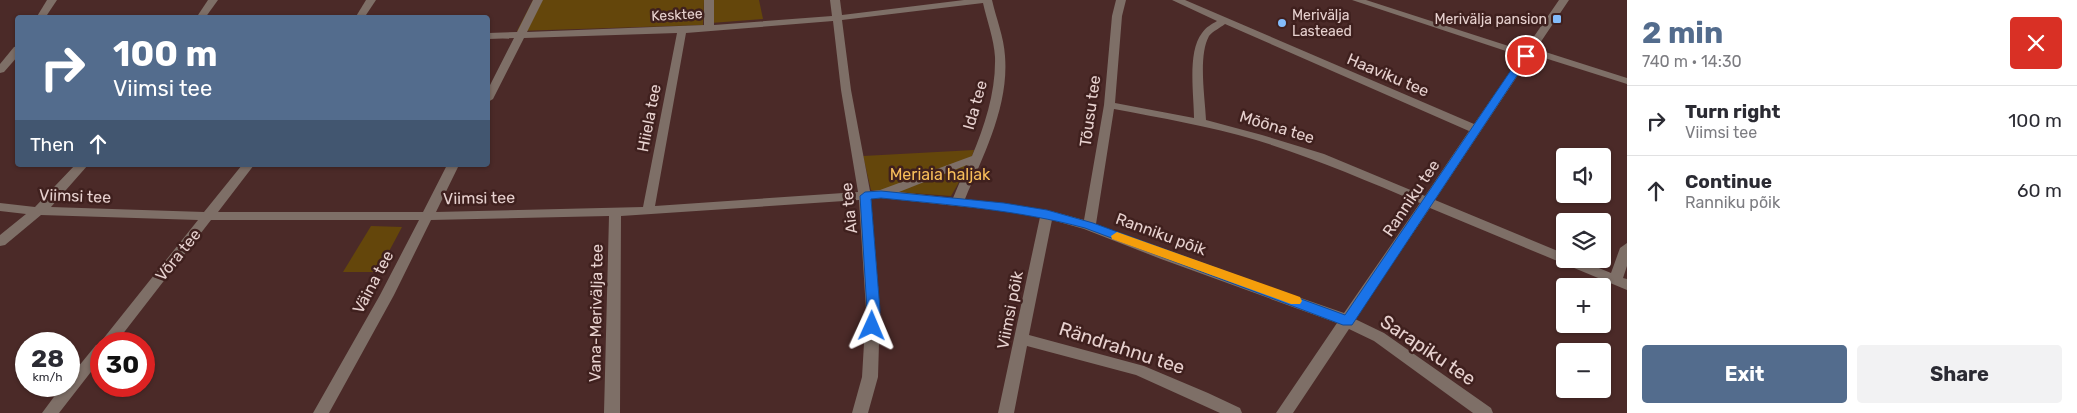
<!DOCTYPE html>
<html lang="en">
<head>
<meta charset="utf-8">
<style>
  body { margin:0; font-family:Rubik,sans-serif; background:#f2f2f3; color:#2b2b33; height:100vh; display:flex; flex-direction:column; font-size:19px; white-space:nowrap }
  * { box-sizing:border-box; margin:0 }
  p { font-size:16px; color:#7c7c81 }
  .icon { flex:none; width:28px; height:28px; fill:none; stroke:currentColor; stroke-width:2; stroke-linecap:round; stroke-linejoin:round }
  .map { position:relative; flex:1; overflow:hidden }
  .details { display:flex; flex-direction:column; background:#fff; width:450px }
  .details>* { flex:none }
  .guide { position:absolute; left:15px; top:15px; width:475px; height:152px; border-radius:5px; box-shadow:0 1px 4px #0004; background:#536c8d; color:#fff; overflow:hidden }
  .fabs { position:absolute; left:1556px; top:148px; display:grid; gap:10px }
  .fabs a { display:grid; place-items:center; width:55px; height:55px; border-radius:5px; background:#fff; box-shadow:0 1px 4px #0004; font-size:25px }
  .speed { position:absolute; left:15px; top:332px; display:flex; gap:10px; font-size:25px; font-weight:700; text-align:center }
  .speed>* { display:grid; place-content:center; width:65px; height:65px; border-radius:50%; background:#fff; box-shadow:0 1px 4px #0004; line-height:1 }
  .speed small { font-size:12px; font-weight:400 }
  .speed .limit { border:8px solid #d22; background:#fff; color:#111 }
  .pin { position:absolute; display:grid; place-items:center; width:42px; height:42px; color:#fff; margin:-21px; border:2px solid #fff; border-radius:50%; box-shadow:0 1px 5px #0007 }
  .me { position:absolute; width:55px; margin:-28px; rotate:1deg; stroke-linejoin:round; filter:drop-shadow(0 0 4px #0008) }
  .turn { display:flex; align-items:center; gap:18px; height:105px; padding:0 15px; font-size:22px }
  .turn .icon { width:65px; height:65px; stroke-width:2.5 }
  .turn b { display:block; font-size:35px; line-height:42px }
  .then { display:flex; align-items:center; height:48px; padding:0 15px; background:#0003; gap:10px; font-size:19px }
  .round { display:grid; place-items:center; flex:none; width:52px; height:52px; border-radius:5px; background:#f2f2f3 }
  .headline { display:flex; align-items:center; justify-content:space-between; height:85px; padding:0 15px }
  h1 { font-size:30px; font-weight:700; line-height:38px; color:#536c8d }
  .action { display:flex; gap:10px; margin-top:auto; padding:10px 15px }
  .action a { flex:1; height:58px; border-radius:5px; background:#536c8d; color:#fff; font-size:20px; font-weight:700; line-height:58px; text-align:center }
  .action a+a { background:#f2f2f3; color:#2b2b33 }
  ul { padding:0; list-style:none }
  li { display:flex; align-items:center; gap:15px; height:70px; padding:0 15px; border-top:1px solid #e1e1e2 }
  li div { flex:1 }
  li b { display:block; font-size:19px }
  li em { font-style:normal }
  main { display:flex; flex:1; min-height:0 }
  .map>svg:first-child { display:block }
  .green { fill:#64460b }
  .lines { fill:none; stroke-linecap:round; stroke-linejoin:round }
  .minor { fill:#7e6f67; fill-rule:evenodd }
  .route { fill:#1a73e8; stroke:#114b97 }
  .slow { fill:#f59e0b }
  .poi-dot { fill:#83bcfb; stroke:#3f201e; stroke-width:2 }
  .labels { text-anchor:middle; dominant-baseline:central; stroke-width:5; stroke-linejoin:round; paint-order:stroke }
  .far-street-label { font-size:14px; fill:#e7d1cf; stroke:#3f201e }
  .far-poi-label { font-size:14px; fill:#e7d1cf; stroke:#3f201e; text-anchor:start }
  .street-label { font-size:16px; fill:#e7d1cf; stroke:#3f201e }
  .park-label { font-size:16px; fill:#f8be5a; stroke:#3f201e }
  .near-street-label { font-size:19px; fill:#e7d1cf; stroke:#3f201e }
</style>
</head>
<body>
<main>
<div class="map">
<svg width="1627" height="413" viewBox="0 0 1627 413">
  <rect width="100%" height="100%" fill="#4b2a28"/>
  <g class="green">
    <polygon points="533,0 704,0 703,25 517,31"/>
    <polygon points="711,0 759,0 763,19 711,23"/>
    <polygon points="974,150 969,165 951,196 871,190 863,156"/>
    <polygon points="371,226 402,227 378,272 343,272"/>
  </g>
  <g class="lines">
    <g class="minor">
      <polygon points="47,0 57,0 45,18 36,18"/>
      <polygon points="208,0 218,0 205,18 196,18"/>
      <polygon points="366,0 376,0 364,18 355,18"/>
      <path d="M533,0h10l-16,32 177,-7v-25h10v25l118,-9 -2,-16h10l2,15 122,-15h28c4,18 12,37 13,56 4,50 -21,98 -40,143l82,11 37,10 20,-115 8,-89 4,-16h10l-4,16 -7,87 79,15c0,-23 -7,-66 8,-85 4,-6 10,-9 15,-12l-45,-21h13l289,124 47,-68 -169,-56h14l158,51 35,-51h10l-33,49 91,29v6l-95,-30 -97,146 130,54v5h12l34,14 9,-25 7,-5v23l-4,12 4,1v11l-197,-82 -75,111 29,14 107,75 2,5h-20l-99,-72 -25,-12 -56,84h-17l61,-90 -176,-64 -77,-30 -32,-9 -23,115 115,31 64,27 32,15 2,5h-22l-84,-38 -109,-29 -13,67h-16l42,-196 -36,-6 -123,-13 -10,1 9,111 -2,67 -10,36h-16l10,-36 4,-67 -7,-110 -238,16 -1,197h-16l5,-197 -178,4 -37,75 -65,118h-16l67,-118 39,-75h-208l-96,124h-14v15l-42,54h-17l20,-27h7v-8l27,-33 3,-1 99,-124 -157,-5 -36,30 -5,1v-11l26,-21 -26,-3v-8l35,4 40,-42h13l-37,42 153,5 38,-47h12l-36,47h205l24,-47h12l-23,47 207,-5 34,-174 -153,5 -31,61 -5,3v-13l26,-51 -26,1v-6l29,-1zM983,3c4,18 11,36 12,54 1,34 -10,68 -23,99l-92,34 -10,1 -19,-101 -9,-70zM833,21l8,69 17,102 -203,14 31,-173zM1225,24l244,107 -44,65 -101,-42 -62,-19 -56,-15c-1,-23 -8,-64 3,-84 4,-5 11,-8 16,-12zM1114,109c47,9 95,17 142,31 56,17 109,40 164,63l-76,110 -173,-60 -75,-29zM967,165l-14,33 -54,-6z"/>
      <polygon points="18,46 18,56 4,72 0,73 0,64 14,47"/>
    </g>
  </g>
  <path class="route" d="M1522,54l8,2 -178,269h-9l-258,-97c-67,-18 -135,-23 -204,-30l-10,1 9,111 -1,16 -7,5 -6,-5 1,-16 -7,-114 5,-4 16,-1 123,12 43,7 46,13 252,92z"/>
  <polygon class="slow" points="1117,232 1300,297 1302,301 1300,304 1291,304 1112,239 1111,236"/>
  <g class="poi-dot">
    <rect x="1552" y="14" width="10" height="10" rx="2.5"/>
    <circle cx="1282" cy="23" r="5"/>
  </g>
  <g class="labels">
    <g class="far-street-label">
      <text transform="translate(677 15) rotate(-3)">Kesktee</text>
    </g>
    <g class="far-poi-label">
      <text x="1292" y="15">Merivälja<tspan x="1292" dy="16">Lasteaed</tspan></text>
      <text x="1547" y="19" text-anchor="end">Merivälja pansion</text>
    </g>
    <g class="street-label">
      <text transform="translate(1388 75) rotate(23)">Haaviku tee</text>
      <text transform="translate(975 105) rotate(-74)">Ida tee</text>
      <text transform="translate(1090 111) rotate(-82)">Tõusu tee</text>
      <text transform="translate(649 118) rotate(-79)">Hiiela tee</text>
      <text transform="translate(1277 127) rotate(17)">Mõõna tee</text>
      <text transform="translate(75 196) rotate(2)">Viimsi tee</text>
      <text transform="translate(479 198) rotate(-1)">Viimsi tee</text>
      <text transform="translate(1411 198) rotate(-56)">Ranniku tee</text>
      <text transform="translate(849 208) rotate(-96)">Aia tee</text>
      <text transform="translate(1161 234) rotate(20)">Ranniku põik</text>
      <text transform="translate(178 255) rotate(-51)">Võra tee</text>
      <text transform="translate(373 282) rotate(-62)">Väina tee</text>
      <text transform="translate(1010 310) rotate(-79)">Viimsi põik</text>
      <text transform="translate(596 313) rotate(-89)">Vana-Merivälja tee</text>
    </g>
    <g class="park-label">
      <text x="940" y="174">Meriaia haljak</text>
    </g>
    <g class="near-street-label">
      <text transform="translate(1122 348) rotate(18)">Rändrahnu tee</text>
      <text transform="translate(1428 350) rotate(34)">Sarapiku tee</text>
    </g>
  </g>
</svg>
<div class="fabs">
<a><svg class="icon" aria-label="sound" viewBox="0 0 24 24"><path d="M4 9h4l5-4v14l-5-4H4zM17 9q2 3 0 6"/></svg></a>
<a><svg class="icon" aria-label="layers" viewBox="0 0 24 24"><path d="M12 4l9 5-9 5-9-5zM3 14l9 5 9-5"/></svg></a>
<a>+</a>
<a>−</a>
</div>
<div class="speed"><div>28<small>km/h</small></div><div class="limit">30</div></div>
<div class="pin" style="left:1526px;top:56px;background:#d93025"><svg class="icon" aria-label="arrive" viewBox="0 0 24 24"><path d="M6 21V4h12l-3 4 3 4H6"/></svg></div>
<svg class="me" style="left:872px;top:326px" viewBox="-20 -20 40 40"><path d="M0-17L14 15 0 8-14 15z" fill="#1a73e8" stroke="#fff" stroke-width="4"/></svg>
<div class="guide">
<div class="turn"><svg class="icon" aria-label="right" viewBox="0 0 24 24"><path d="M7 20v-9h11M14 6l5 5-5 5"/></svg><div><b>100 m</b>Viimsi tee</div></div>
<div class="then">Then<svg class="icon" aria-label="ahead" viewBox="0 0 24 24"><path d="M12 20V5M6 11l6-6 6 6"/></svg></div>
</div>
</div>
<section class="details">
<div class="headline"><div><h1>2 min</h1><p>740 m · 14:30</p></div><a class="round" style="background:#d93025;color:#fff"><svg class="icon" aria-label="close" viewBox="0 0 24 24"><path d="M6 6l12 12M18 6L6 18"/></svg></a></div>
<ul>
<li><svg class="icon" aria-label="right" viewBox="0 0 24 24"><path d="M7 20v-9h11M14 6l5 5-5 5"/></svg><div><b>Turn right</b><p>Viimsi tee</p></div><em>100 m</em></li>
<li><svg class="icon" aria-label="ahead" viewBox="0 0 24 24"><path d="M12 20V5M6 11l6-6 6 6"/></svg><div><b>Continue</b><p>Ranniku põik</p></div><em>60 m</em></li>
</ul>
<div class="action"><a>Exit</a><a>Share</a></div>
</section>
</main>
</body>
</html>
